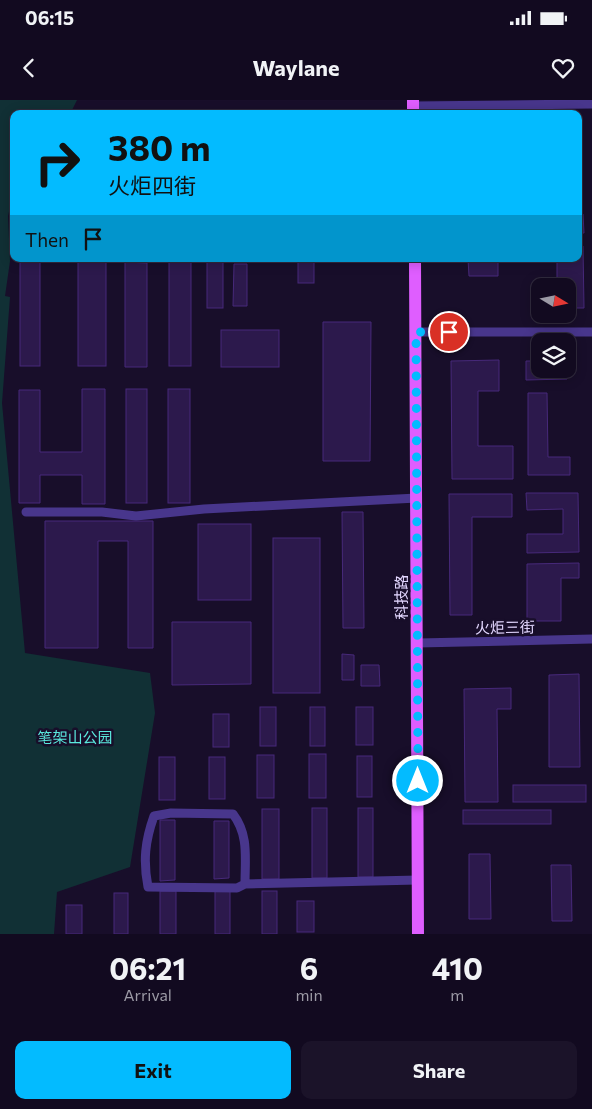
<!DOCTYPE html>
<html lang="en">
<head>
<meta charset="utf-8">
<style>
  body { margin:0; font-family:Commissioner,"Noto Sans SC",sans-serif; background:#1b1329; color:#f1f3f6; height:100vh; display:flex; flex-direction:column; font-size:19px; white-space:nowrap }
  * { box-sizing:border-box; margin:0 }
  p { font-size:16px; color:#9c9aa5 }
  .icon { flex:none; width:28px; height:28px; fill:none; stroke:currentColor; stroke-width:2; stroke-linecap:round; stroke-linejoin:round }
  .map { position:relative; height:834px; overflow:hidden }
  .details { display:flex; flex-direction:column; background:#120a20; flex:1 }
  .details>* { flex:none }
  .top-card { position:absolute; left:10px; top:10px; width:572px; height:152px; border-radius:10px; box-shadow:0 2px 12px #0003,0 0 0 1px #312b3e; background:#03bbff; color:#111; overflow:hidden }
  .needle { width:32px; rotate:100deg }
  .controls { position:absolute; left:531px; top:178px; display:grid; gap:10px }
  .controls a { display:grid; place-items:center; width:45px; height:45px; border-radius:10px; background:#120a20; box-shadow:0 2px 12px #0003,0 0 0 1px #312b3e; font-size:25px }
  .pin { position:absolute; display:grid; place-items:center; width:42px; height:42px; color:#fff; margin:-21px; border:2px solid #fff; border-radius:50%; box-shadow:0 1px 5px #0007 }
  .me { position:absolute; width:55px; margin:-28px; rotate:0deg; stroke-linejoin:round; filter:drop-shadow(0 0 4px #0008) }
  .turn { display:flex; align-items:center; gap:18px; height:105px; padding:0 15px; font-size:22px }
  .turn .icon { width:65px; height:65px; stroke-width:2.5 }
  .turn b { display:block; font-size:35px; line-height:42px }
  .then { display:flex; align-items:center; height:48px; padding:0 15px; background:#0003; gap:10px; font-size:19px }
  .eta { display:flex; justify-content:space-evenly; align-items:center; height:85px; text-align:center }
  .eta b { font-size:30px; font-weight:700; line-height:35px }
  .primary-button { display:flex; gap:10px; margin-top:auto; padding:10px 15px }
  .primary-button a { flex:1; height:58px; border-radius:10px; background:#03bbff; color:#111; font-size:20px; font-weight:700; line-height:58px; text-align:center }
  .primary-button a+a { background:#1b1329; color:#f1f3f6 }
  .status { display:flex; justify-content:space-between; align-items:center; height:35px; padding:0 25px; background:#120a20; direction:ltr }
  .status svg { height:14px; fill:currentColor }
  header { display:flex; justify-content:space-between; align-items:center; height:65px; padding:0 15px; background:#120a20; font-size:22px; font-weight:700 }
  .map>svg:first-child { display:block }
  .green { fill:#113035 }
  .building { fill:#2c194c; stroke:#47297a }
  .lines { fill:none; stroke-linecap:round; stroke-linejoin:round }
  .minor { stroke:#48368c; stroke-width:9 }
  .primary { stroke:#df5eff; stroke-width:12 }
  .route { stroke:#03bbff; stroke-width:9; stroke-dasharray:0 16.2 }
  .labels { text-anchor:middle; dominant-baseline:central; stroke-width:5; stroke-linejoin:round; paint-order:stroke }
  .street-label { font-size:15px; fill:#e3d7ff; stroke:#180e2a }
  .park-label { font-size:15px; fill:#5ae9de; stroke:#180e2a }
</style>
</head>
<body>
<div class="status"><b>06:15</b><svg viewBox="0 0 49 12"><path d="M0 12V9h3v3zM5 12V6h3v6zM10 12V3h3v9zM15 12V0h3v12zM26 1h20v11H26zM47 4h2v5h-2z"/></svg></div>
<header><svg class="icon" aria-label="back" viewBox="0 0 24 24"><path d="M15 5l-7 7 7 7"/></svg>Waylane<svg class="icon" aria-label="heart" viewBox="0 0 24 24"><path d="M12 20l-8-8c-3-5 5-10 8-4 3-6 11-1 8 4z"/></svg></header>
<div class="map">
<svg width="592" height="834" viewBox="0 0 592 834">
  <rect width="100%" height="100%" fill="#180e2a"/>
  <polygon class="green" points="0,0 77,0 70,14 14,14 14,90 8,116 10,161 5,196 10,197 2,303 25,553 150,573 155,613 130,767 57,792 54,834 0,834"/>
  <g class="building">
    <polygon points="233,11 340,12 340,14 233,14"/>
    <polygon points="579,114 583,114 584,133 579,133"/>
    <polygon points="579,146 583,146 584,208 568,208 568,186 557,186 557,159 579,159"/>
    <rect x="20" y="159" width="20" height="107"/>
    <rect x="78" y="159" width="28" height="107"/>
    <rect x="207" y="159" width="16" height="49"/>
    <rect x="298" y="159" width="16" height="24"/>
    <polygon points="468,159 498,159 498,176 469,176"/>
    <polygon points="125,162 147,163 147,267 125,267"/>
    <rect x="169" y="162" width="22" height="104"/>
    <polygon points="234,164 247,164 247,206 233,206"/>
    <polygon points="323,222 371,222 370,361 323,361"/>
    <rect x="221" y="230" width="58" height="37"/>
    <polygon points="499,260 499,291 478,291 478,346 513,346 513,379 452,379 451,261"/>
    <polygon points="526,261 540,261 540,269 567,269 567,279 526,280"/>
    <polygon points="82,289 105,289 105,404 82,404 82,375 40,375 40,403 19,403 19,290 40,290 40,352 82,352"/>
    <rect x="126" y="289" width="21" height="114"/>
    <rect x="168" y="289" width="22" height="114"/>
    <polygon points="528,293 547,293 548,357 570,357 570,375 528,375"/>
    <polygon points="526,393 578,393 579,452 527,453 527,434 563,434 563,409 527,410"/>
    <polygon points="449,394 512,394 512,417 472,417 472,515 450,515"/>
    <polygon points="342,412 363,412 364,528 343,528"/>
    <polygon points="45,421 153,421 153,548 128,548 128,441 98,441 98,548 45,548"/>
    <rect x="198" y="424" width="53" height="76"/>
    <rect x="273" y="438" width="47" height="155"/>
    <polygon points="579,463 579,478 561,478 561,521 527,521 527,464"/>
    <polygon points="172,522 251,522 251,584 172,585"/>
    <polygon points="342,554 354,555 354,580 342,580"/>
    <polygon points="361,565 379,565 380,586 361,586"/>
    <polygon points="579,574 580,667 549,667 549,575"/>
    <polygon points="511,588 511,609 497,609 498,702 465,702 464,589"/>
    <rect x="260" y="607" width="16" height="39"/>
    <rect x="310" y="607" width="15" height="39"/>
    <rect x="356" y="607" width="17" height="38"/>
    <rect x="213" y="614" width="16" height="33"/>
    <rect x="309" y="654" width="17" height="44"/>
    <rect x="257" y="655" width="17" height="43"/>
    <rect x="357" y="656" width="15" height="41"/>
    <rect x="159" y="657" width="16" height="43"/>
    <rect x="209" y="657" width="16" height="42"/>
    <rect x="513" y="685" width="73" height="17"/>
    <rect x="312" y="708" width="15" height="70"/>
    <rect x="358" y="708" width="15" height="69"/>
    <rect x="262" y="709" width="17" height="70"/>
    <rect x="463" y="710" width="88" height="14"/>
    <polygon points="160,720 175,720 175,780 160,781"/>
    <polygon points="214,721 229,721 229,778 214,779"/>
    <polygon points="469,754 490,754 491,819 469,819"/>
    <polygon points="551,765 571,765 572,821 552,821"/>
    <rect x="160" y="791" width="16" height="43"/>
    <rect x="215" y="791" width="15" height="43"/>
    <rect x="262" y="791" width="15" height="43"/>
    <rect x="114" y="793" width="14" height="41"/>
    <rect x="297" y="801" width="17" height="31"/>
    <rect x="66" y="805" width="16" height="29"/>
  </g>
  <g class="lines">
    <g class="minor">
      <polyline points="413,6 592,4"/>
      <polyline points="416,232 592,232"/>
      <polyline points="26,412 102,412 136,416 204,409 417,398"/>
      <polyline points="418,543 592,539"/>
      <path d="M245,784c0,-26 4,-49 -12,-70l-62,-1 -17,3c-9,25 -11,45 -6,71l89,1 8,-4 173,-4"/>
    </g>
    <g class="primary">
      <polyline points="413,14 413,0"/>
      <polyline points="415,159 418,834"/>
    </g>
  </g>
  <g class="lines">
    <polyline class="route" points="418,681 416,232 449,232"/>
  </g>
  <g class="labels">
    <g class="street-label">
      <text transform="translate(401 497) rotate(-90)">科技路</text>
      <text transform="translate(505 527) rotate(-1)">火炬三街</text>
    </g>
    <g class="park-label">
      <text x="75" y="637">笔架山公园</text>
    </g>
  </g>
</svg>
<div class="controls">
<a><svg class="needle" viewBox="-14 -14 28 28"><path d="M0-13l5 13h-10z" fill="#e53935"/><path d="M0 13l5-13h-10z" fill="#9c9aa5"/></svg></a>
<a><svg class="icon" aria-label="layers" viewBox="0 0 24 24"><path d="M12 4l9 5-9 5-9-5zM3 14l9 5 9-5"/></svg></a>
</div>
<div class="pin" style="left:449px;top:232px;background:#d93025"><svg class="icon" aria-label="arrive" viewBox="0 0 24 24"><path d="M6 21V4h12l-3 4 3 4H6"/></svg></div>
<svg class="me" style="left:418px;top:681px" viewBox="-20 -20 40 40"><circle r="17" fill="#03bbff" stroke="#fff" stroke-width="3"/><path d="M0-11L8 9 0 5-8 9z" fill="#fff"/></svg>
<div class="top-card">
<div class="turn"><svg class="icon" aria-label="right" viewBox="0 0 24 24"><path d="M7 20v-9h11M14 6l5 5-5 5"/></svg><div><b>380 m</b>火炬四街</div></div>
<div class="then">Then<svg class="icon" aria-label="arrive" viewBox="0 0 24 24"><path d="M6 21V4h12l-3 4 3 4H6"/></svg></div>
</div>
</div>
<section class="details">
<div class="eta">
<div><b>06:21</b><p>Arrival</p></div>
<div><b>6</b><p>min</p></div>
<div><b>410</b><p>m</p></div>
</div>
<div class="primary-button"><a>Exit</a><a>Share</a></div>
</section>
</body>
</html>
